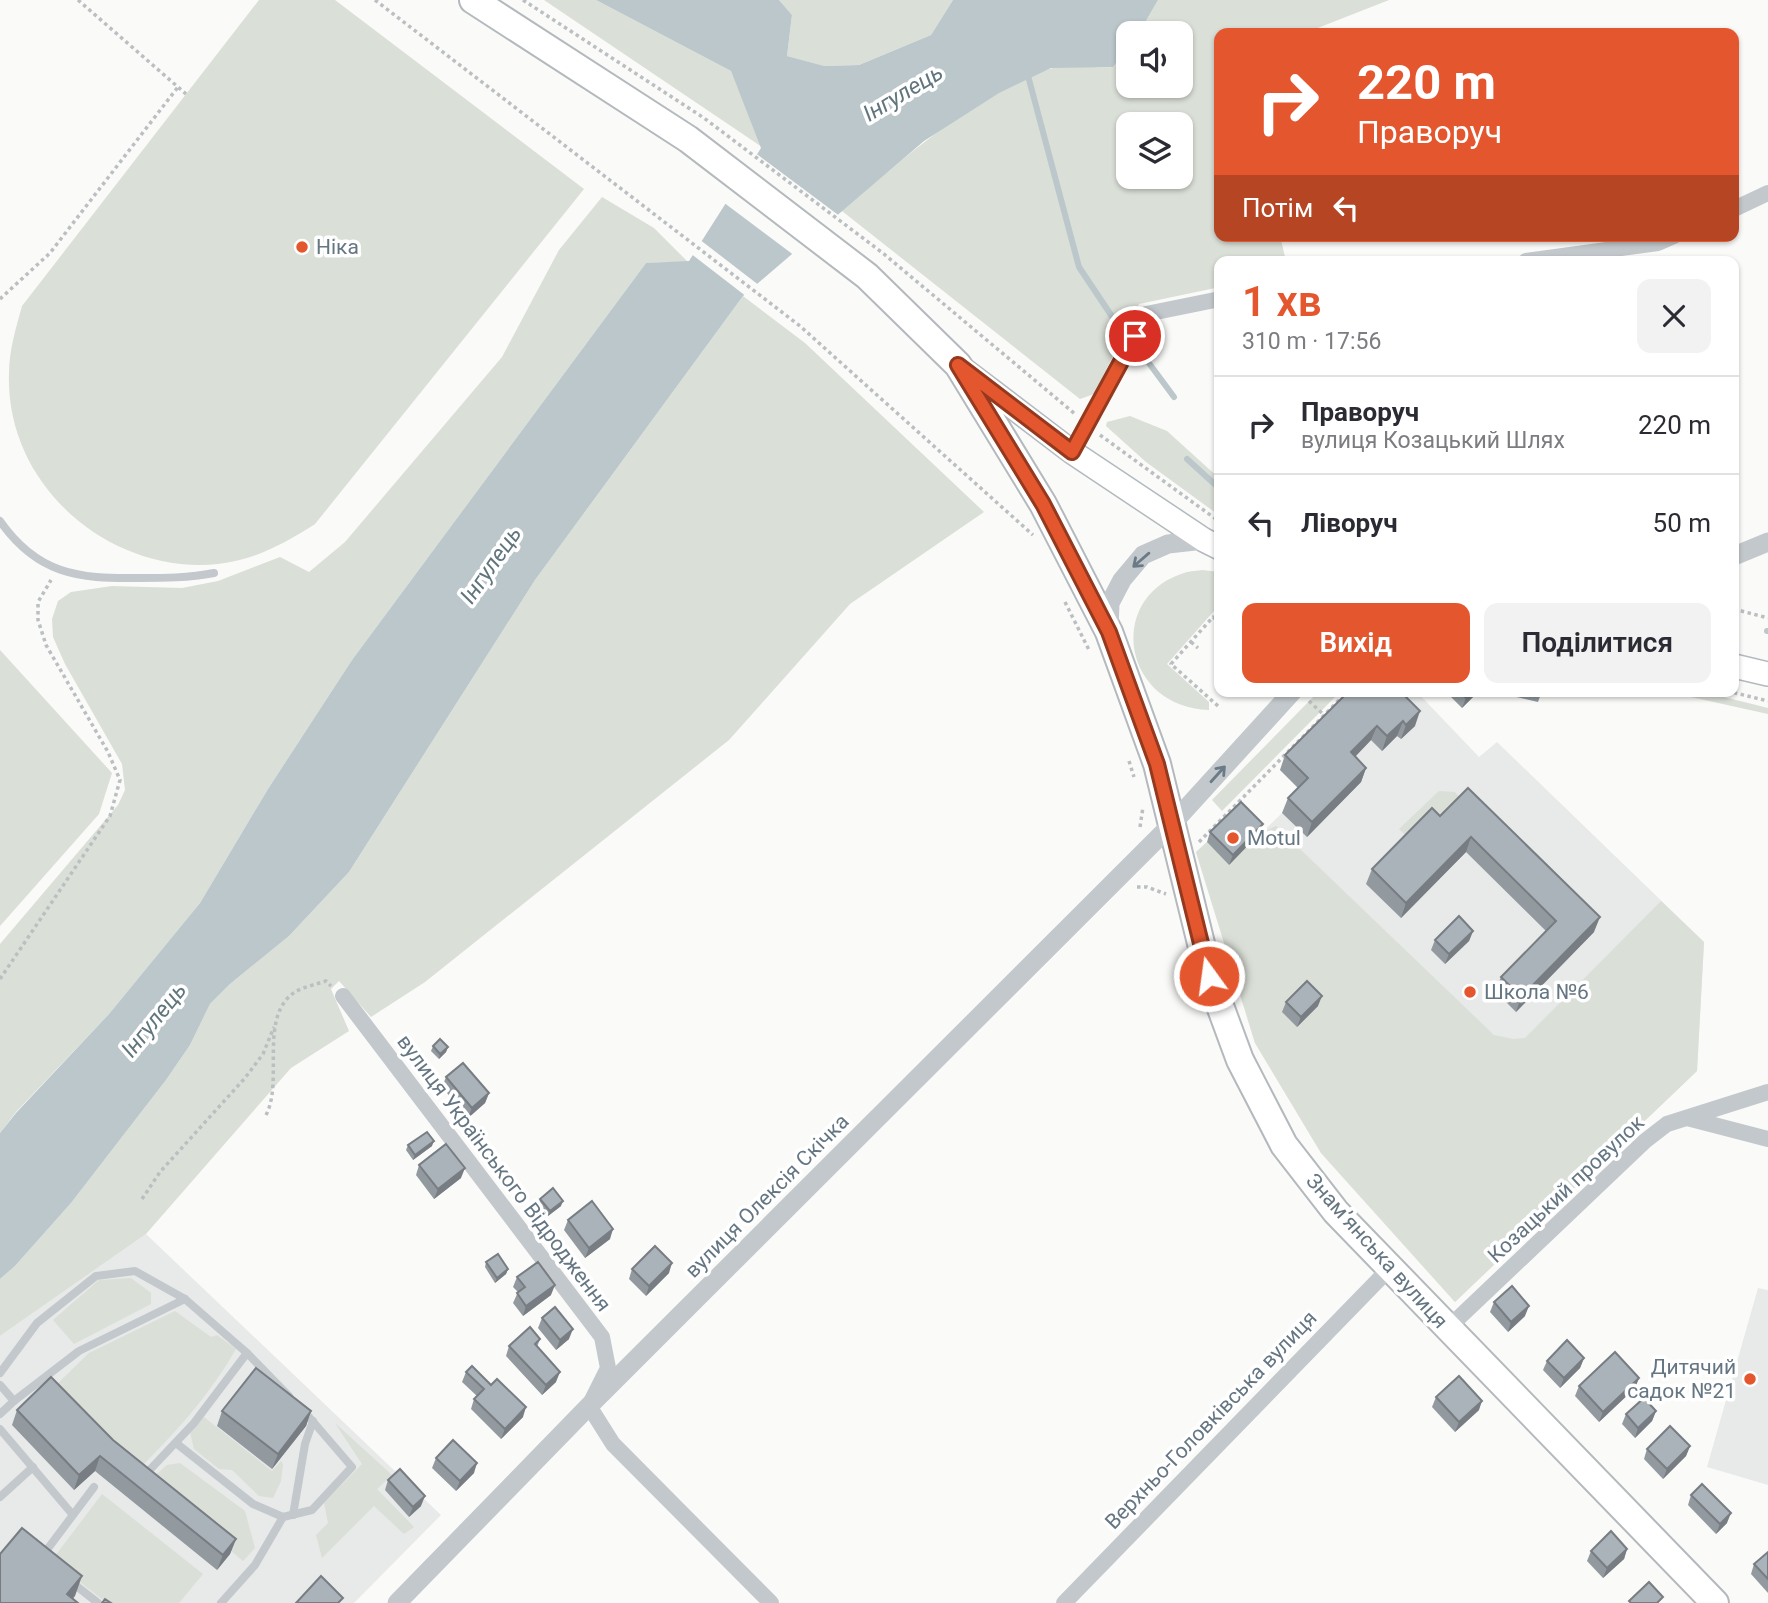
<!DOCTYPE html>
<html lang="uk">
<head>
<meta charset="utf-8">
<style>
  body { margin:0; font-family:Roboto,sans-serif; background:#f2f2f3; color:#2b2b33; height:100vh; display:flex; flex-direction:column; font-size:26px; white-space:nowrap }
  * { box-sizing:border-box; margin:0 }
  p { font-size:23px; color:#7c7c81 }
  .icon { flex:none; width:38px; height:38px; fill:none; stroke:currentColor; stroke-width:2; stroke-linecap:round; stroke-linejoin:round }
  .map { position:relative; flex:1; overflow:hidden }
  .panel { position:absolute; left:1214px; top:256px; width:525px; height:441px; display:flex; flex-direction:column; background:#fff; border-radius:14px; box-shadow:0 2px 5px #0004 }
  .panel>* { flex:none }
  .top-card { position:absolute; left:1214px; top:28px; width:525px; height:214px; border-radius:14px; box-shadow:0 2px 5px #0004; background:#e4572e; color:#fff; overflow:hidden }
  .buttons { position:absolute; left:1116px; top:21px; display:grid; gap:14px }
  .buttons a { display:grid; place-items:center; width:77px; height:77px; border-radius:14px; background:#fff; box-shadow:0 2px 5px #0004; font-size:35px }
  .pin { position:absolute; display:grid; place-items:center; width:60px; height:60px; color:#fff; margin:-30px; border:4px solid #fff; border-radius:50%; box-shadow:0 2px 7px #0007 }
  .me { position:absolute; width:77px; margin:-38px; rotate:346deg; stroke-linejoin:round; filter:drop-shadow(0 0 5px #0008) }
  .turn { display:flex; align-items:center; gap:24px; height:147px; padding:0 28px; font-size:32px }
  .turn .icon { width:91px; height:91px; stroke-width:2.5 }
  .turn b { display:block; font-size:49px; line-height:60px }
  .then { display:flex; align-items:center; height:66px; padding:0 28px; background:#0003; gap:14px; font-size:26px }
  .round { display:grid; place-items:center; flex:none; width:74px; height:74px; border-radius:14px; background:#f2f2f3 }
  .overview { display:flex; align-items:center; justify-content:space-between; height:119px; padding:0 28px }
  h1 { font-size:42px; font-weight:600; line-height:52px; color:#e4572e }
  .cta { display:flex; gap:14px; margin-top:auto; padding:14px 28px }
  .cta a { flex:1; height:80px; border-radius:14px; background:#e4572e; color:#fff; font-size:28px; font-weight:600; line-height:80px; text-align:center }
  .cta a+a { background:#f2f2f3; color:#2b2b33 }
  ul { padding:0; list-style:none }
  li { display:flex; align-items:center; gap:21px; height:98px; padding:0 28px; border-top:2px solid #e1e1e2 }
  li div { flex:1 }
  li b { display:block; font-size:26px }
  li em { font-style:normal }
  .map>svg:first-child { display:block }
  .built { fill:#e8e9e9 }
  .green { fill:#dadfd7; fill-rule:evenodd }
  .water { fill:#bbc7cb }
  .pier { fill:#fafaf8 }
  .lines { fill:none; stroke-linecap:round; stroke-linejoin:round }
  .stream { stroke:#bbc7cb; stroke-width:6 }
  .secondary-casing { stroke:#b3babf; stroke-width:26 }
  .trunk-casing { stroke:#b4b9bd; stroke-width:30 }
  .path { stroke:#bbbfc2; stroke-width:3.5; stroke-dasharray:3.5 3.5; stroke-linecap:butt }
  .service { stroke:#c3c8cc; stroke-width:8 }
  .minor { stroke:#c3c8cc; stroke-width:16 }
  .tertiary { stroke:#c3c8cc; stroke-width:19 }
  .secondary { stroke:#fff; stroke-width:23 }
  .trunk { stroke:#fff; stroke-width:26 }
  .wall { fill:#929a9f }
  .shaded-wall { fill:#777d82 }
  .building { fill:#aab3b9; stroke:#777d82; stroke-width:2 }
  .oneway { stroke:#6a7a87 }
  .route-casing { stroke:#94391e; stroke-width:18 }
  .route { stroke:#e4572e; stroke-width:12 }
  .poi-dot { fill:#e4572e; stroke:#fff; stroke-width:2.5 }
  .labels { text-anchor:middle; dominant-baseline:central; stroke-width:7; stroke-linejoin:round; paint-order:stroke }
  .poi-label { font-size:21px; fill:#657683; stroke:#fff; text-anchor:start }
  .street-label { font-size:21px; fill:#657683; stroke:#fff }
  .water-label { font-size:23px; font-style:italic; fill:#60757c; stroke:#fff }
</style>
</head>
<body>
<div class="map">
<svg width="1768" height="1603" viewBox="0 0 1768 1603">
  <rect width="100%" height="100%" fill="#fafaf8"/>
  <g class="built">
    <polygon points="1358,691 1416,691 1479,757 1497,742 1704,942 1697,1071 1455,1302 1321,1153 1255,1043 1196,852 1207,842 1229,865 1282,813 1303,793 1280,770"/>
    <polygon points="146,1234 441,1515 354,1603 0,1603 0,1336"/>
    <polygon points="1758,1288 1768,1290 1768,1485 1707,1467"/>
  </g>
  <g class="green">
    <path d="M259,0h76l249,189 -269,335c-30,19 -60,36 -97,40 -109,11 -213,-79 -209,-191 0,-23 7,-45 13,-67z"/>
    <polygon points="544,0 596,0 731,71 762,147"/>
    <polygon points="779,0 953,0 931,35 859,65 823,66 787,56 792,15"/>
    <path d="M1158,0h231l-84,33h-85v203h60l6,25h-66v26l-81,17 -45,90 -14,5 -238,-188c59,-51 132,-116 207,-142 15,-5 46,-1 64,-2l16,-21v40h52v-53h-42zM1129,124h52v53h-52z"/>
    <polygon points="602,197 654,228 688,262 646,263 352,660 268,789 200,903 109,1014 16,1112 0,1133 0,944 118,805 125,790 122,764 65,664 53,637 52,619 58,601 71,592 112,586 182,588 218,581 280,557 309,572 345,542 502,357 559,250"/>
    <polygon points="743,296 805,343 984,512 850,604 729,740 425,982 371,1017 339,981 331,989 349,1031 291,1068 146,1234 0,1336 0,1279 15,1266 71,1203 166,1080 190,1045 210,1004 230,984 289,936 349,872 535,580"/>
    <polygon points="1130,416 1167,431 1220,479 1220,516 1146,462 1106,426 1107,422"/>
    <path d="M1202,570l18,2v44l-6,-5 -47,53 42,38v8c-86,-3 -103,-110 -28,-136 7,-3 14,-3 21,-4z"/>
    <polygon points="0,650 112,773 99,814 0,926"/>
    <polygon points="1319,691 1341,691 1222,811 1212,800"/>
    <polygon points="1664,691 1700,691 1768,708 1768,714"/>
    <polygon points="1439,791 1455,792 1461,799 1443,818 1410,839 1399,829"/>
    <polygon points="1276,826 1494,1035 1513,1039 1525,1038 1661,901 1704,942 1697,1071 1455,1302 1321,1153 1255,1043 1196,852 1207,842 1229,865 1259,834"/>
    <polygon points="131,1278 151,1293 151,1304 74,1344 53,1320 99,1280"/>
    <path d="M175,1311l36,26 6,-2 19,14c-28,48 -60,83 -99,122l-85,-82 37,-36z"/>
    <polygon points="204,1417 272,1471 281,1461 283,1464 281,1481 273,1498 259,1496 232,1470 219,1469 194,1449 190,1432"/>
    <polygon points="335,1423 392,1475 377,1489 414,1527 404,1534 374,1506 322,1558 316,1535 328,1523 324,1503 362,1464"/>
    <polygon points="180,1463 245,1511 255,1548 243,1561 149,1481 167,1465"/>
    <polygon points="102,1494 203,1574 179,1603 107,1603 52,1560"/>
  </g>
  <polygon class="water" points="596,0 779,0 792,15 787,56 824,66 859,65 931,35 953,0 1158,0 1139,33 1129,33 1129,46 1113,67 1051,68 999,93 924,141 743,296 535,580 349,872 289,936 230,984 210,1004 190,1045 166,1080 71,1203 15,1266 0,1279 0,1133 16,1113 109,1014 200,903 268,789 352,660 646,263 689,261 761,148 731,71"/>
  <g class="pier">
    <polygon points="754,152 841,217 795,256 723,202"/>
    <polygon points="699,239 760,286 747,297 690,253"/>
  </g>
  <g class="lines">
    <g class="stream">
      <polyline points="1027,72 1079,267 1125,336"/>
      <polyline points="1140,351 1174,397"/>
      <polyline points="1187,459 1220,489"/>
      <polyline points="1767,631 1768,631"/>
    </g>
    <defs>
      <g id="secondary">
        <polyline points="963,369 1072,452 1204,540 1220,548"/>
        <polyline points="1734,666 1768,674"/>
      </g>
      <polyline id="trunk" points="473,0 688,139 867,276 958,365 1043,504 1109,632 1157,764 1209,976 1240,1060 1284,1145 1336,1212 1715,1603"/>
    </defs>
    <use href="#secondary" class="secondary-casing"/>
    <use href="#trunk" class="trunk-casing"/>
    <g class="path">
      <polyline points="78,0 186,94"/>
      <polyline points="375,0 800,326 1033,535"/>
      <polyline points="523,0 704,118 884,254 1075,414"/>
      <polyline points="0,299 50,253 178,87"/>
      <polyline points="1100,435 1220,522"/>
      <polyline points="1065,602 1090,652"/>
      <polyline points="1734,609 1768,618"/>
      <polyline points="1191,642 1198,648"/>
      <polyline points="1727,691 1768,701"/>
      <polyline points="1309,701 1324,715"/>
      <polyline points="1218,706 1171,664 1213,617 1220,623"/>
      <polyline points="1129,761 1134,777"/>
      <polyline points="1140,827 1143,807"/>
      <polyline points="1199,842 1348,691"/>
      <polyline points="1137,887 1147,887 1166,894"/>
      <polyline points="0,979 110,816 120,780 108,752 46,645 38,620 38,602 51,580"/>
      <path d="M266,1115c18,-34 -8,-99 29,-123 8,-5 22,-8 31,-11l5,5"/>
      <polyline points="142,1199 160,1172 245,1078 263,1054 274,1027"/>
    </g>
    <g class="service">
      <path d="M0,521c37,53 78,58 138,57 26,0 50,0 76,-5"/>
      <polyline points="0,1373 37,1323 96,1276 135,1271 185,1299 247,1353 289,1396"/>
      <polyline points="0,1385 14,1401 79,1351 185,1299"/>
      <polyline points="0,1414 14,1401"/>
      <polyline points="0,1429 73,1515"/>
      <polyline points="176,1443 253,1504 283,1517"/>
      <polyline points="144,1476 194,1423 247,1353"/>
      <polyline points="0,1497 33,1467"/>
      <polyline points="293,1515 305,1444 313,1421"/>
      <polyline points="43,1555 94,1487"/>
      <polyline points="70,1581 98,1603"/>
      <polyline points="221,1603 255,1565 283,1517 312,1510 352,1467 303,1410"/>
    </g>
    <g class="minor">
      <polyline points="1734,209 1768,193"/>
      <polyline points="1526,261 1658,243 1674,236"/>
      <polyline points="1072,452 1146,314 1220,299"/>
      <polyline points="343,996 602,1337 608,1368 589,1406 613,1444 771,1603"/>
      <polyline points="1687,1118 1768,1139"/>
      <polyline points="1448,1328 1645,1141 1667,1124 1768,1092"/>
      <polyline points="1064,1603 1390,1268"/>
    </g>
    <g class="tertiary">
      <polyline points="1734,556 1768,542"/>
      <polyline points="1109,630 1110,603 1122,580 1143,555 1168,544 1204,540"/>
      <polyline points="397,1603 589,1406 1172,824 1293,691"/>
    </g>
    <use href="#secondary" class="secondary"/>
    <use href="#trunk" class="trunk"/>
  </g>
  <g class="wall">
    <polygon points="1349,691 1415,726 1401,739 1397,736 1382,751 1371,740 1355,757 1366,768 1361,782 1307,837 1282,813 1288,798 1298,788 1280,770 1285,755"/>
    <polygon points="1445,691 1477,691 1476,694 1462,708"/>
    <polygon points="1501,691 1542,691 1538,702 1500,693"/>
    <polygon points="1468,788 1594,932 1516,1012 1495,991 1501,977 1546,931 1466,852 1401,918 1366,884 1372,869 1440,816"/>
    <polygon points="1210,832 1259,834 1229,865 1207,842"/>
    <polygon points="1473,931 1469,941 1445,964 1431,950 1435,940"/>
    <polygon points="1286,1002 1318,1006 1297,1027 1282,1012"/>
    <polygon points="433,1046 448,1047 446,1052 439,1059 431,1051"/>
    <polygon points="446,1077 489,1093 485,1103 468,1118 442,1087"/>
    <polygon points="408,1145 432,1146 413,1160 406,1150"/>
    <polygon points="419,1165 461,1178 434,1199 416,1175"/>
    <polygon points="540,1199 561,1206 548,1216 538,1204"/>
    <polygon points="568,1220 610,1239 585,1258 564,1230"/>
    <polygon points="486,1262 508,1269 506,1274 495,1283 485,1267"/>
    <polygon points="632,1269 669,1273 646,1296 629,1279"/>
    <polygon points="517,1277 551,1295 523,1316 513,1303 518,1292 513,1287"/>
    <polygon points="1494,1302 1525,1316 1508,1332 1490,1312"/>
    <polygon points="542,1318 569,1339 556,1350 538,1328"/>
    <polygon points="540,1339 537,1347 556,1382 542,1395 506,1356 509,1346"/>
    <polygon points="1584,1358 1580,1368 1560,1388 1543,1370 1547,1361"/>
    <polygon points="466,1372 491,1385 523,1417 501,1439 471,1409 474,1399 477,1396 462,1382"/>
    <polygon points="1639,1378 1635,1388 1599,1422 1575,1396 1579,1386"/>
    <polygon points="1436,1397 1479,1410 1455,1432 1432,1407"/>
    <polygon points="17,1410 113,1440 236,1539 230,1554 217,1570 95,1471 74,1490 12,1425"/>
    <polygon points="222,1411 311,1411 306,1426 272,1469 217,1426"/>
    <polygon points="1656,1411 1652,1421 1635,1438 1622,1424 1626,1414"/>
    <polygon points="1690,1446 1686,1456 1663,1479 1644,1459 1647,1449"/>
    <polygon points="436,1458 474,1473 456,1491 432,1468"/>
    <polygon points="388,1480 421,1506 409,1517 385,1490"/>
    <polygon points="1691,1495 1727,1523 1716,1534 1688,1505"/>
    <polygon points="1627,1549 1624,1559 1603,1578 1587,1561 1591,1551"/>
    <polygon points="1768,1552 1768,1593 1751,1574 1754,1564"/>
  </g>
  <g class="shaded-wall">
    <polygon points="1472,691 1477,691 1476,694 1462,708 1466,698"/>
    <polygon points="1420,711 1415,726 1401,739 1406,725"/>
    <polygon points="1403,721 1397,736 1382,751 1387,736"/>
    <polygon points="1377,726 1371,740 1345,767 1351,752"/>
    <polygon points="1366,768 1361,782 1307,837 1312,822"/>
    <polygon points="1263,824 1259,834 1229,865 1233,855"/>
    <polygon points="1471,837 1466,852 1401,918 1406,903"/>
    <polygon points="1600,917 1594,932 1516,1012 1521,997"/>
    <polygon points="1473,931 1469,941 1445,964 1449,954"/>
    <polygon points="1322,996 1318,1006 1297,1027 1301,1017"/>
    <polygon points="448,1047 446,1052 439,1059 440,1054"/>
    <polygon points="489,1093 485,1103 468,1118 472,1108"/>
    <polygon points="434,1141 432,1146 413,1160 415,1155"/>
    <polygon points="465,1168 461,1178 434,1199 438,1189"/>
    <polygon points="563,1201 561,1206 548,1216 550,1211"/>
    <polygon points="613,1229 610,1239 585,1258 589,1248"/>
    <polygon points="672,1263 669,1273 646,1296 649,1286"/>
    <polygon points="508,1269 506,1274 495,1283 497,1278"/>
    <polygon points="555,1285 551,1295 523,1316 526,1306"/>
    <polygon points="1529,1306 1525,1316 1508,1332 1511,1322"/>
    <polygon points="573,1329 569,1339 556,1350 560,1340"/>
    <polygon points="1584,1358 1580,1368 1560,1388 1564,1378"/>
    <polygon points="560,1372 556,1382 542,1395 546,1385"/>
    <polygon points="1639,1378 1635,1388 1599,1422 1603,1412"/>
    <polygon points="1482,1401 1479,1410 1455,1432 1459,1422"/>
    <polygon points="526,1407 523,1417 501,1439 505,1429"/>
    <polygon points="311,1411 306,1426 272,1469 278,1454"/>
    <polygon points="1656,1411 1652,1421 1635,1438 1638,1428"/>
    <polygon points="1690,1446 1686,1456 1663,1479 1667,1469"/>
    <polygon points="100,1456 95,1471 74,1490 79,1475"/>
    <polygon points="477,1463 474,1473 456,1491 460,1481"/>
    <polygon points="425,1496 421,1506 409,1517 413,1507"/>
    <polygon points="1731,1513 1727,1523 1716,1534 1720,1524"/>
    <polygon points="236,1539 230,1554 217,1570 223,1555"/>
    <polygon points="1627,1549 1624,1559 1603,1578 1607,1568"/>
    <polygon points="82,1576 75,1596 69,1603 67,1594"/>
  </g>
  <g class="building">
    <polygon points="1349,691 1400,691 1420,711 1406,725 1403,721 1387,736 1377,726 1351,752 1366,768 1312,822 1288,798 1308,778 1285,755"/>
    <polygon points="1459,691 1472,691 1466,698"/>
    <polygon points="1468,788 1600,917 1521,997 1501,977 1556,921 1471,837 1406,903 1372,869 1432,808 1440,816"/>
    <polygon points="1241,802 1263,824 1233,855 1210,832"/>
    <polygon points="1459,916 1473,931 1449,954 1435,940"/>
    <polygon points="1307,981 1322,996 1301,1017 1286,1002"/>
    <polygon points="440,1039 448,1047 440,1054 433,1046"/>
    <polygon points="463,1063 489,1093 472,1108 446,1077"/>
    <polygon points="427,1132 434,1141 415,1155 408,1145"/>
    <polygon points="446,1144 465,1168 438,1189 419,1165"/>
    <polygon points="553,1188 563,1201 550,1211 540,1199"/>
    <polygon points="592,1201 613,1229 589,1248 568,1220"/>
    <polygon points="655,1246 672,1263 649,1286 632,1269"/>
    <polygon points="498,1254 508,1269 497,1278 486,1262"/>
    <polygon points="538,1262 555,1285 526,1306 517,1293 525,1287 517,1277"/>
    <polygon points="1512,1286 1529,1306 1511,1322 1494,1302"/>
    <polygon points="555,1307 573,1329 560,1340 542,1318"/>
    <polygon points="530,1327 540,1339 535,1344 560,1372 546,1385 509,1346"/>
    <polygon points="1567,1340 1584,1358 1564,1378 1547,1361"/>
    <polygon points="1615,1352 1639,1378 1603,1412 1579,1386"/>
    <polygon points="472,1366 491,1385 497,1379 526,1407 505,1429 474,1399 484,1389 466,1372"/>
    <polygon points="256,1368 311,1411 278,1454 222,1411"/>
    <polygon points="1459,1376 1482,1401 1459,1422 1436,1397"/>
    <polygon points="51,1377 113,1440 236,1539 223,1555 100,1456 79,1475 17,1410"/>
    <polygon points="1644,1398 1656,1411 1638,1428 1626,1414"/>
    <polygon points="1670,1426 1690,1446 1667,1469 1647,1449"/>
    <polygon points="453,1440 477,1463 460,1481 436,1458"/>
    <polygon points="400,1469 425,1496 413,1507 388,1480"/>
    <polygon points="1702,1484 1731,1513 1720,1524 1691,1495"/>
    <polygon points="22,1528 82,1576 67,1594 78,1603 0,1603 0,1554"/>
    <polygon points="1611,1531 1627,1549 1607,1568 1591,1551"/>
    <polygon points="1768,1552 1768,1579 1754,1564"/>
    <polygon points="321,1576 343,1598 338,1603 296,1603"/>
    <polygon points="1649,1582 1663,1597 1657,1603 1631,1603 1629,1601"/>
    <polygon points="105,1599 111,1603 102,1603"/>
  </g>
  <defs><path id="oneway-shaft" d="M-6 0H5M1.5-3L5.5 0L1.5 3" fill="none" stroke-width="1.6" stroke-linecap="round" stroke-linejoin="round" transform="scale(1.75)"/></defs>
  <g class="oneway">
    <use href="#oneway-shaft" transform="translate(1141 560) rotate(139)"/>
    <use href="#oneway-shaft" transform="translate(1218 774) rotate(-48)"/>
  </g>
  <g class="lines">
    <defs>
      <polyline id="route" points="1135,336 1072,452 958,365 1043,504 1109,632 1157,764 1209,976"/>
    </defs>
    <use href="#route" class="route-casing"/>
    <use href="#route" class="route"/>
  </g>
  <g class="poi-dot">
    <circle cx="302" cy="247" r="7"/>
    <circle cx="1233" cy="838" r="7"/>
    <circle cx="1470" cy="992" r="7"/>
    <circle cx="1750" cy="1379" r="7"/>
  </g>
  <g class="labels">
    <g class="poi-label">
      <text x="316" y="247">Ніка</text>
      <text x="1247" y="838">Motul</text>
      <text x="1484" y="992">Школа №6</text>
      <text x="1736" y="1367" text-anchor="end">Дитячий<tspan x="1736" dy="24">садок №21</tspan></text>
    </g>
    <g class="street-label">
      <text transform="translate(504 1173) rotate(53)">вулиця Українського Відродження</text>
      <text transform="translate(1566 1189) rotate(-43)">Козацький провулок</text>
      <text transform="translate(767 1196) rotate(-45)">вулиця Олексія Скічка</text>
      <text transform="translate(1377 1251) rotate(48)">Знамʼянська вулиця</text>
      <text transform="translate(1211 1420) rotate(-46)">Верхньо-Головківська вулиця</text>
    </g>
    <g class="water-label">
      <text transform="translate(903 93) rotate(-31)">Інгулець</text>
      <text transform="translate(491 565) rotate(-55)">Інгулець</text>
      <text transform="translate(154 1020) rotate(-51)">Інгулець</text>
    </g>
  </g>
</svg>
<div class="buttons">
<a><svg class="icon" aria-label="sound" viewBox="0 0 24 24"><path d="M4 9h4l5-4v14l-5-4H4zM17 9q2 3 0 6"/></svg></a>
<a><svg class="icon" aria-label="layers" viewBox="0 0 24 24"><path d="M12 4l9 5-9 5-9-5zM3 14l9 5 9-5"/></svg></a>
</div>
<div class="pin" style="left:1135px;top:336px;background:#d93025"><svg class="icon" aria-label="arrive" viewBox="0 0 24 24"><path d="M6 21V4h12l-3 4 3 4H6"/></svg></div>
<svg class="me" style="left:1209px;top:976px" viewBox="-20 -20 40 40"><circle r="17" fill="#e4572e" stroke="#fff" stroke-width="3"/><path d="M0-11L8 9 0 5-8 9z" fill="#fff"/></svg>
<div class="top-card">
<div class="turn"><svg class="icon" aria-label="right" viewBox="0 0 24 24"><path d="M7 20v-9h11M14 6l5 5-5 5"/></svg><div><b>220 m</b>Праворуч</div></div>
<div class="then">Потім<svg class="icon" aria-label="left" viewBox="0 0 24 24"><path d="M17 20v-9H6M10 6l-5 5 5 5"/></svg></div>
</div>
<section class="panel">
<div class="overview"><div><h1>1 хв</h1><p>310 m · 17:56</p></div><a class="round"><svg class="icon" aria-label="close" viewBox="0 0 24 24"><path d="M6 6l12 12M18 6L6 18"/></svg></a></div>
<ul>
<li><svg class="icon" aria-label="right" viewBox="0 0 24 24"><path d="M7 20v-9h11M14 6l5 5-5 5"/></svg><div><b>Праворуч</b><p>вулиця Козацький Шлях</p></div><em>220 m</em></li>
<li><svg class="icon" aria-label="left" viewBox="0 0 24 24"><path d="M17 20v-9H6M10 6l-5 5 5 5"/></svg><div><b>Ліворуч</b></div><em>50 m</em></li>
</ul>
<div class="cta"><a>Вихід</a><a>Поділитися</a></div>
</section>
</div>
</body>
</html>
